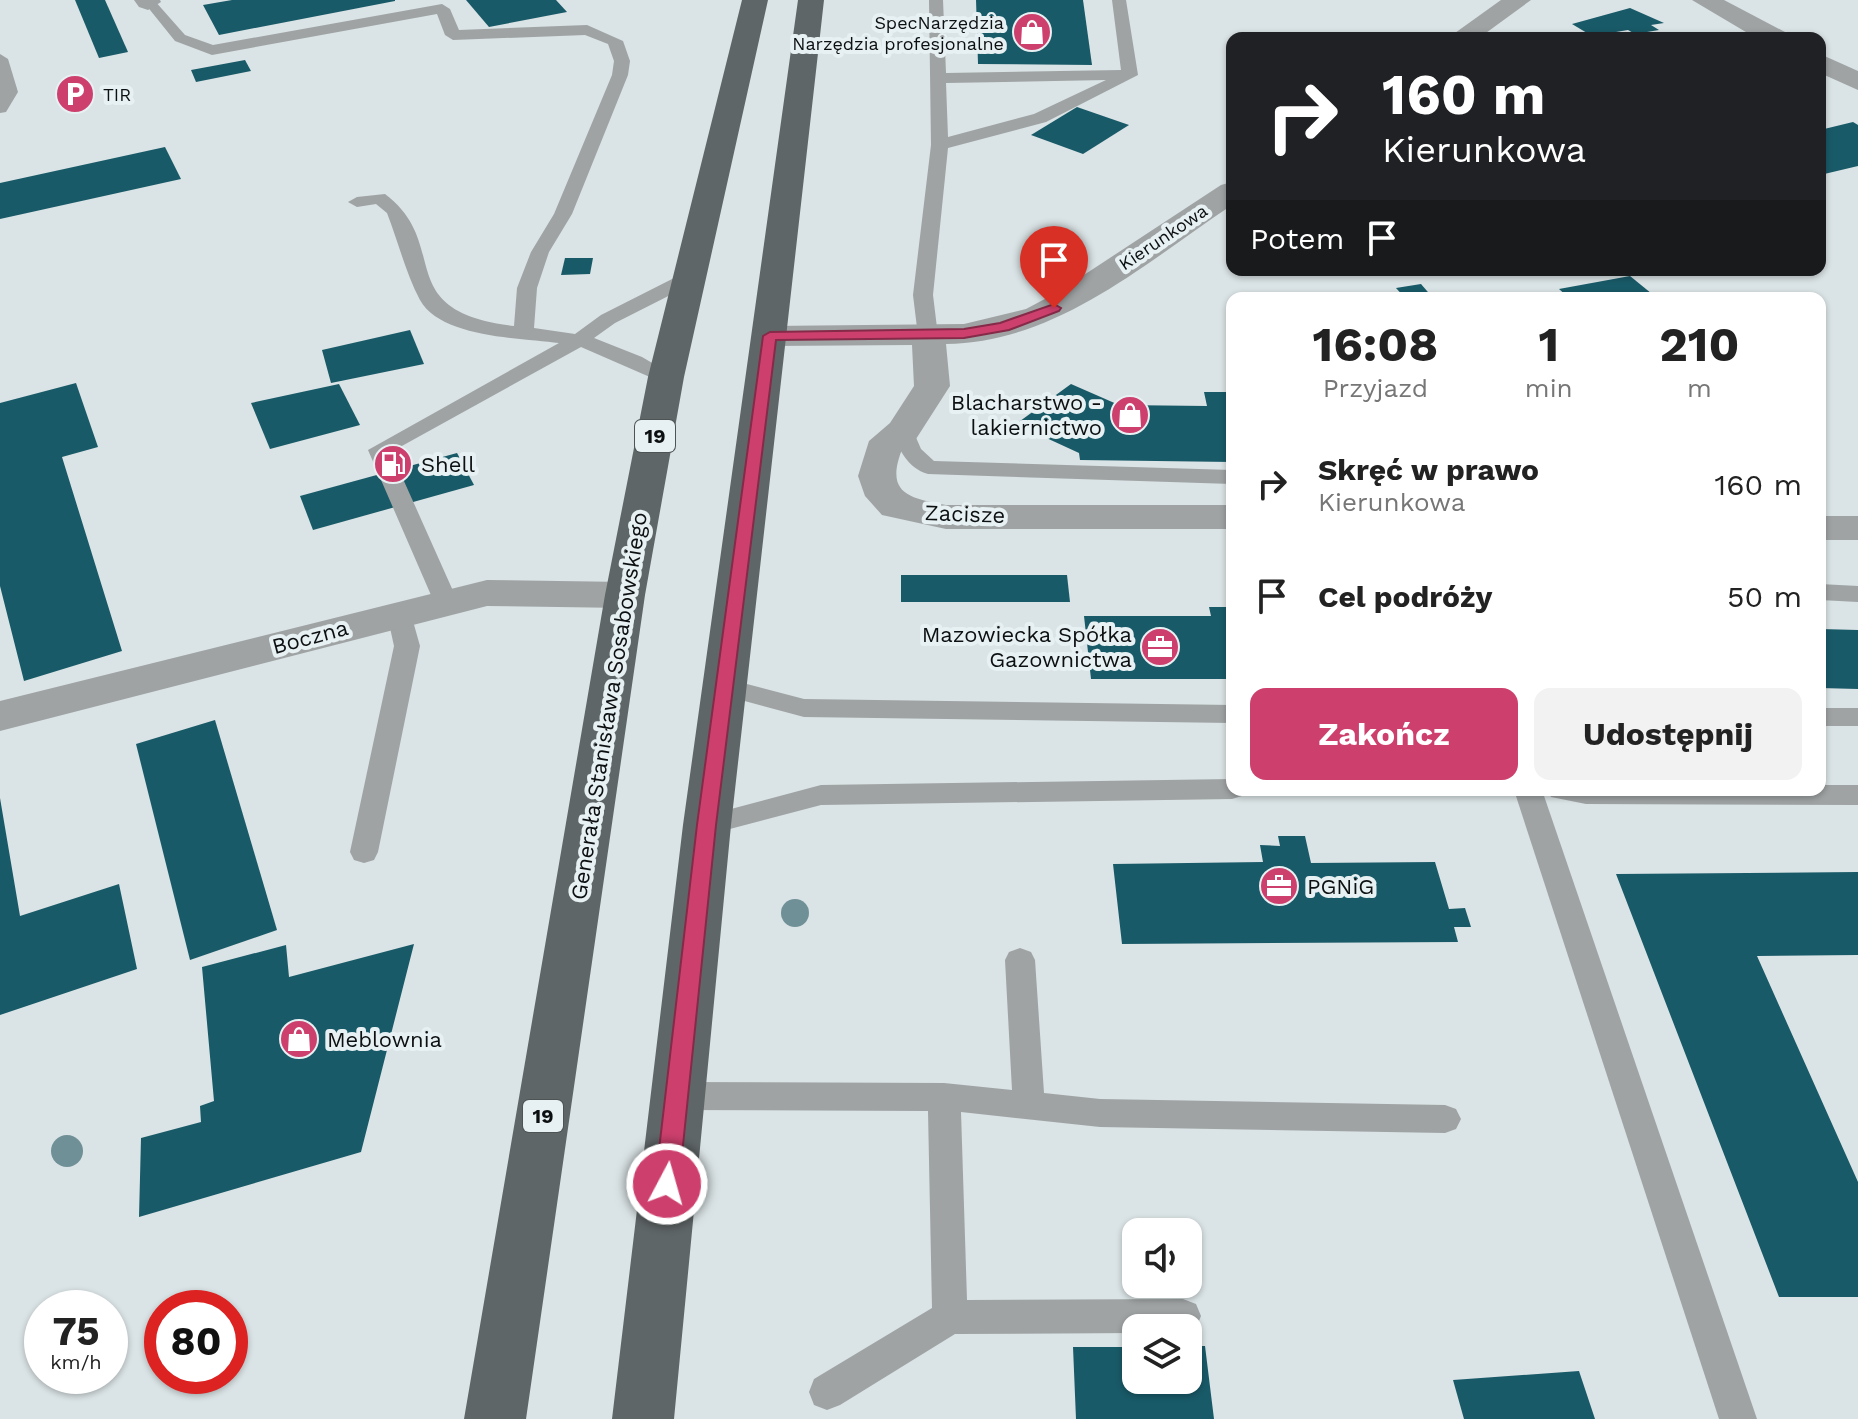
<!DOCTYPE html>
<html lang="pl">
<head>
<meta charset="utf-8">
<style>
  body { margin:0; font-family:"Work Sans",sans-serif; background:#f2f2f2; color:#222; height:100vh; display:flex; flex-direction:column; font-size:30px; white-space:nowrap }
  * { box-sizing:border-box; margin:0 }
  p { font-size:26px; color:#767676 }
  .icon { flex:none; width:44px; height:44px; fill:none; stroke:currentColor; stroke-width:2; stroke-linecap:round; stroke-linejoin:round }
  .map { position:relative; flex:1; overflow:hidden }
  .side { position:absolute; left:1226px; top:292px; width:600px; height:504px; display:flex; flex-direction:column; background:#fff; border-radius:16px; box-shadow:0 2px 6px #0004 }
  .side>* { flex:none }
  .hud { position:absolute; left:1226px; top:32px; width:600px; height:244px; border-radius:16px; box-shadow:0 2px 6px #0004; background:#202124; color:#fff; overflow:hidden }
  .controls { position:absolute; left:1122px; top:1218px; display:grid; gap:16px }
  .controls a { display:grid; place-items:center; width:80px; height:80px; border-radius:16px; background:#fff; box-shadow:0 2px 6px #0004; font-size:40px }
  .speed { position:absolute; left:24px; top:1290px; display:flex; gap:16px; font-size:40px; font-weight:700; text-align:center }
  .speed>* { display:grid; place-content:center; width:104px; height:104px; border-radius:50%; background:#fff; box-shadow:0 2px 6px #0004; line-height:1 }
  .speed small { font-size:20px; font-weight:400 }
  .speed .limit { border:12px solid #d22; background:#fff; color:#111 }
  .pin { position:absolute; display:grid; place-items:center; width:68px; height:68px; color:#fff; margin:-82px -34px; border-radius:50% 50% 50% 0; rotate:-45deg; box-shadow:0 0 8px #0007 }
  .pin .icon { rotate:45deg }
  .me { position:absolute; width:88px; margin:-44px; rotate:6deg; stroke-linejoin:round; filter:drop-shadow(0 0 6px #0008) }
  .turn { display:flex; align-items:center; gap:28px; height:168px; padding:0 24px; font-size:36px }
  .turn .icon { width:104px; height:104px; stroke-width:2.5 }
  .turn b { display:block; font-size:56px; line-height:68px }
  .then { display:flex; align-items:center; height:76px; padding:0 24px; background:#0003; gap:16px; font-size:30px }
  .eta { display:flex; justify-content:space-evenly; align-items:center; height:136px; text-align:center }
  .eta b { font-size:48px; font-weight:700; line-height:56px }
  .button { display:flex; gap:16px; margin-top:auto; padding:16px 24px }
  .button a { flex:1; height:92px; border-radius:16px; background:#cd406e; color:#fff; font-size:32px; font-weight:700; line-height:92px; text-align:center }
  .button a+a { background:#f2f2f2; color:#222 }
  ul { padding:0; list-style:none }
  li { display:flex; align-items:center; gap:24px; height:112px; padding:0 24px }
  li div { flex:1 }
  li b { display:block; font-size:30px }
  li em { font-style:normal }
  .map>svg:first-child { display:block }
  .building { fill:#195a68 }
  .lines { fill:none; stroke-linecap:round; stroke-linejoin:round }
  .service { fill:#9fa3a3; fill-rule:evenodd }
  .minor { fill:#9fa3a3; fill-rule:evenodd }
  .trunk { fill:#5f6667; fill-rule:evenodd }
  .tree { fill:#709097 }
  .route { fill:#cd406e; stroke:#852a48; stroke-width:2 }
  .labels { text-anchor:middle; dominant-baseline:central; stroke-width:8; stroke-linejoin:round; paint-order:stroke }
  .far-poi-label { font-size:18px; fill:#0d1011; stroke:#e7f0f2; text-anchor:end }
  .far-street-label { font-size:18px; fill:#0d1011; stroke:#e7f0f2 }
  .shield { fill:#e7f0f2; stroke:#4e5354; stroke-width:2 }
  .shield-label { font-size:20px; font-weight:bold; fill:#0d1011 }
  .poi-label { font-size:22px; fill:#0d1011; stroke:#e7f0f2; text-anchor:start }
  .street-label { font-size:22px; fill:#0d1011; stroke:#e7f0f2 }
</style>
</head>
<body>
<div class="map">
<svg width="1858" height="1419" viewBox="0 0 1858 1419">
  <rect width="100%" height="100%" fill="#dae3e5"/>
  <g class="building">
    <polygon points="75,0 105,0 128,52 99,58"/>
    <polygon points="232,0 395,0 395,1 219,35 203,5"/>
    <polygon points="466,0 556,0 567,12 489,27"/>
    <polygon points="976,0 1083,0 1092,65 978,64"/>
    <polygon points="1630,8 1664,23 1651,25 1659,30 1635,34 1628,30 1592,36 1572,24"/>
    <polygon points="245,60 251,71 196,82 191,70"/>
    <polygon points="1077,107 1129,125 1083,154 1031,135"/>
    <polygon points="1853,122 1858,125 1858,166 1820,175 1820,130"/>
    <polygon points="165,147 181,179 0,219 0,183"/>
    <polygon points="565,258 593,258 590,274 561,275"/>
    <polygon points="1630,276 1657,298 1569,298 1559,289"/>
    <polygon points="1421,284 1433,298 1405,298 1396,288"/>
    <polygon points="410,330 424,364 331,383 322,350"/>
    <polygon points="76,383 98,447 62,457 122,651 24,681 0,586 0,403"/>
    <polygon points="339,384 360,425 270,449 251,403"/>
    <polygon points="1071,384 1119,405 1207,406 1204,392 1232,392 1232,462 1080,460 1079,453 1016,424"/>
    <polygon points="457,453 474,485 313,530 300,496"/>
    <polygon points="901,575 1067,575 1070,602 901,602"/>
    <polygon points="1209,607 1232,607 1232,698 1226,679 1091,679 1084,616 1211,616"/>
    <polygon points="1820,629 1858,630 1858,689 1820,688"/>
    <polygon points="215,720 277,930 190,960 136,744"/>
    <polygon points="0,798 20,916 119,884 137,969 0,1015"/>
    <polygon points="1278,836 1305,836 1311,863 1435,862 1449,909 1465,908 1471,927 1454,927 1458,942 1122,944 1113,864 1263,862 1260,845 1280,846"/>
    <polygon points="1858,872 1858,955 1757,956 1858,1182 1858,1297 1779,1297 1616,874"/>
    <polygon points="414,944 361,1152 139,1217 141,1138 201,1122 200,1106 214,1101 202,967 286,945 289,977"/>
    <polygon points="1188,1346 1205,1346 1214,1419 1076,1419 1073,1347 1136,1347 1136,1380 1188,1380"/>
    <polygon points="1579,1371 1595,1419 1464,1419 1453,1380"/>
  </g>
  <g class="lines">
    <g class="service">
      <path d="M142,0h12l31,35 28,10 229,-41 8,5 9,21 128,-5 36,16 7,20 -2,14 -56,139 -23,38 -12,36 -3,40 41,6 26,-19 81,-41h14l3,4 -3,4 -81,41 -21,15 48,19 34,20 -3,4h-14l-78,-34 -190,105 67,150 -3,6 -9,2 -12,-8 -66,-152 191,-107c-38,-5 -118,-5 -139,-43 -14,-26 -22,-59 -33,-87l-11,-9 -19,3 -9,-5 9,-5 28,-3c68,51 4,117 129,132l3,-38 14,-36 23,-38 58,-139 2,-14 -6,-17 -23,-9 -132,5 -8,-5 -8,-21 -225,41 -37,-14z"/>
      <path d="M929,0h14l3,73 175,-3 -9,-70h14l12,75 -92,47 -98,26 -15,147 5,41 -10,6 -10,-6 -5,-41 18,-150zM1106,80l-72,34 -86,23 -2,-54z"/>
      <polygon points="0,54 8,59 18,92 6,112 0,113"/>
      <path d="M903,425l8,1 10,23 13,12 298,9v14l-304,-10c-21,-6 -29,-25 -36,-43z"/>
      <polygon points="1820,584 1858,586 1858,602 1820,600"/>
      <polygon points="399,606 411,614 420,646 378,852 374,860 364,863 354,860 350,852 394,646 387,614"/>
      <polygon points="724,678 804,699 1232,705 1232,723 804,717 715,693 711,687 715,681"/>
      <rect x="1820" y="708" width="38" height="18"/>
      <polygon points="1232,779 1232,790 1245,790 1242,796 1232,799 821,805 707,835 697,832 693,825 697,818 821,785"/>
      <polygon points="1820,785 1858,785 1858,805 1586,804 1551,797 1547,790 1820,790"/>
      <polygon points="1514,790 1542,790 1757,1419 1719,1419"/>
      <polygon points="1020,948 1031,952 1035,960 1044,1093 1100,1099 1445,1105 1456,1109 1461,1119 1456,1129 1445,1133 1100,1127 961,1112 967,1300 1183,1299 1196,1304 1201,1316 1196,1328 1188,1331 1188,1328 1136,1328 1136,1333 955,1334 840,1405 827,1410 814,1405 809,1392 814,1379 932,1308 928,1111 676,1110 665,1106 660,1096 665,1086 676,1082 944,1083 1012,1090 1005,960 1009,952"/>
    </g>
    <g class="minor">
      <polygon points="134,0 160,0 161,2 148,10 139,7"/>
      <polygon points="1501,0 1531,0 1479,38 1448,38"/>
      <polygon points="1692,0 1724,0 1785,32 1789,38 1756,38"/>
      <polygon points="1820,54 1858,71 1858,90 1820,73"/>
      <path d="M1232,182v23c-87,58 -176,138 -286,139l4,42 -34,53 -13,8c-19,46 5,51 43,58h286v24h-286l-64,-14 -17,-19 -7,-20 11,-35 21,-18 24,-37 -2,-41 -142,1 -12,-3 -5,-7 5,-7 12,-3 194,-2 62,-15 32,-17 163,-107z"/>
      <rect x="1820" y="516" width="38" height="24"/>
      <polygon points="487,580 625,582 639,586 645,595 639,604 625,608 487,606 0,731 0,701"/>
    </g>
    <g class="trunk">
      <polygon points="742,0 768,0 684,377 645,595 526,1419 464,1419 605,595 648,377"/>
      <polygon points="798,0 824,0 731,825 674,1419 612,1419 683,825"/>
    </g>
  </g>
  <g class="tree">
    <circle cx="795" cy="913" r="14"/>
    <circle cx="67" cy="1151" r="16"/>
  </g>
  <polygon class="route" points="1054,304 1061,308 1059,311 1009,330 964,338 776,340 716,825 679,1184 675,1191 667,1194 659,1191 655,1184 697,825 763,336 770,332 964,329 1000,323"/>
  <defs>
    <symbol id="shop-disc" viewBox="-11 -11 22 22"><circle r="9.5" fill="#cd406e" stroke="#e7f0f2"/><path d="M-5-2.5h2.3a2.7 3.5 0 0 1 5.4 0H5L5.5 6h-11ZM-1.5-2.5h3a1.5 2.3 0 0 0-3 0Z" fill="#fff"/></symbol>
    <symbol id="parking-disc" viewBox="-11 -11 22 22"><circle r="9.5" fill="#cd406e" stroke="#e7f0f2"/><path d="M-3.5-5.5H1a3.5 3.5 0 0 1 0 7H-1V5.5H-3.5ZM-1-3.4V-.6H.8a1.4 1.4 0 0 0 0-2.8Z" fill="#fff"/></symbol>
    <symbol id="fuel-disc" viewBox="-11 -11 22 22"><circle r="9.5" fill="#cd406e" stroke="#e7f0f2"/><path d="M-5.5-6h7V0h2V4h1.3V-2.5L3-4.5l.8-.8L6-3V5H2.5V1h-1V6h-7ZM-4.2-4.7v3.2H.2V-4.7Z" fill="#fff"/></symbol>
    <symbol id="office-disc" viewBox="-11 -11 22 22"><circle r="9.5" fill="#cd406e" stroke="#e7f0f2"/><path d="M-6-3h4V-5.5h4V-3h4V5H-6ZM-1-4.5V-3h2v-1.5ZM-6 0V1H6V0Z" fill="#fff"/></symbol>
  </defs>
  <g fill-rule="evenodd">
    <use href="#shop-disc" x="1010" y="10" width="44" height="44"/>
    <use href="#parking-disc" x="53" y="72" width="44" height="44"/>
    <use href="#shop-disc" x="1108" y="393" width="44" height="44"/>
    <use href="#fuel-disc" x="371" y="442" width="44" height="44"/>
    <use href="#office-disc" x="1138" y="625" width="44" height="44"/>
    <use href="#office-disc" x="1257" y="864" width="44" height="44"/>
    <use href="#shop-disc" x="277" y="1017" width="44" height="44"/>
  </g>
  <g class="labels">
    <g class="far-poi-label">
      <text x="1004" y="22">SpecNarzędzia<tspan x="1004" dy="21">Narzędzia profesjonalne</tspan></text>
      <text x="103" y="94" text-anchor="start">TIR</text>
    </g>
    <g class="far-street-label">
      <text transform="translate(1163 237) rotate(-34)">Kierunkowa</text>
    </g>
    <g class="shield">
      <rect x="635" y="420" width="40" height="32" rx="6"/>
      <rect x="523" y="1100" width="40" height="32" rx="6"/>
    </g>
    <g class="shield-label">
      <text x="655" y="436">19</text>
      <text x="543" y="1116">19</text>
    </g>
    <g class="poi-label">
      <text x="1102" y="402" text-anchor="end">Blacharstwo -<tspan x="1102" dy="25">lakiernictwo</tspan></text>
      <text x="421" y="464">Shell</text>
      <text x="1132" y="634" text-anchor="end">Mazowiecka Spółka<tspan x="1132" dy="25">Gazownictwa</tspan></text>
      <text x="1307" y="886">PGNiG</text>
      <text x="327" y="1039">Meblownia</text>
    </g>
    <g class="street-label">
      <text transform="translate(965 514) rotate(2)">Zacisze</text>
      <text transform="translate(310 637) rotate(-15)">Boczna</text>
      <text transform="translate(609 706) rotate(-81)">Generała Stanisława Sosabowskiego</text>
    </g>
  </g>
</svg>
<div class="controls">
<a><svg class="icon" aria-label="sound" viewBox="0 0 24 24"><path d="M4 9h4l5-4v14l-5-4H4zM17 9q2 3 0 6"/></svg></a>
<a><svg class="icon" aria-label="layers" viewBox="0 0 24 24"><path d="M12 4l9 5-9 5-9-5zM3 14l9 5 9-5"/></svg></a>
</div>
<div class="speed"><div>75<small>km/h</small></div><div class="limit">80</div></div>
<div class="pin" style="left:1054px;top:308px;background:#d93025"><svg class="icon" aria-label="arrive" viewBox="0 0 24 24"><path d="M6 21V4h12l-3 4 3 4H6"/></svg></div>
<svg class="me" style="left:667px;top:1184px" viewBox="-20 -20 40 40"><circle r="17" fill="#cd406e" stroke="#fff" stroke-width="3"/><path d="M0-11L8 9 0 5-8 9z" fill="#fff"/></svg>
<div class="hud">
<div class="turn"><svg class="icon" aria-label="right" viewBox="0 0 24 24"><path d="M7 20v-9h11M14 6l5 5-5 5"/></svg><div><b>160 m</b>Kierunkowa</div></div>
<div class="then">Potem<svg class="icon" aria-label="arrive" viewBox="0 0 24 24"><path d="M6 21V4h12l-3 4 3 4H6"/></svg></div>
</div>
<section class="side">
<div class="eta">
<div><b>16:08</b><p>Przyjazd</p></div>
<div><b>1</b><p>min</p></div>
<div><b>210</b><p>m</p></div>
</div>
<ul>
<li><svg class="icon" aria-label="right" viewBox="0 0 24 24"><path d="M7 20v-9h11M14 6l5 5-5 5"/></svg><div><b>Skręć w prawo</b><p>Kierunkowa</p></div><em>160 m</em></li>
<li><svg class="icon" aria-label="arrive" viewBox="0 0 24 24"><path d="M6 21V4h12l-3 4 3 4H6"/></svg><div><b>Cel podróży</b></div><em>50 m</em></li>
</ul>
<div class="button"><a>Zakończ</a><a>Udostępnij</a></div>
</section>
</div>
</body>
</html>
